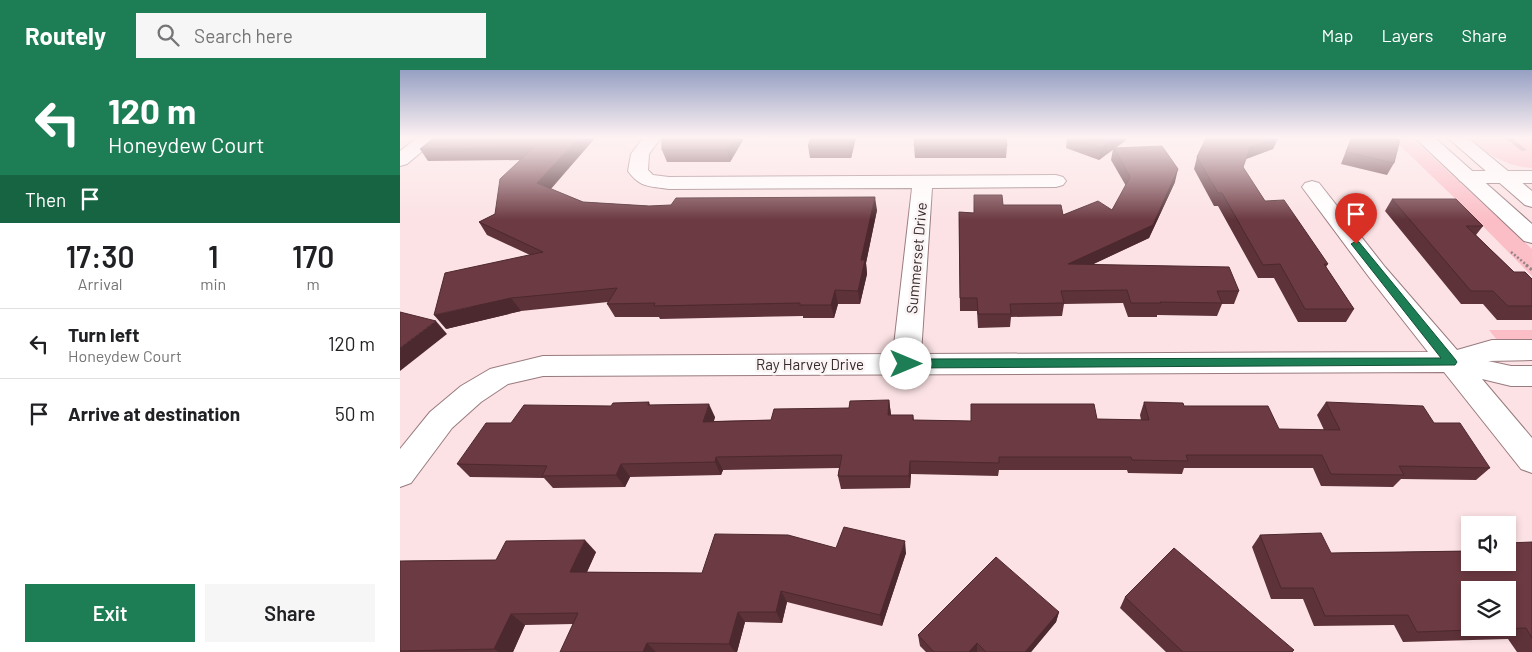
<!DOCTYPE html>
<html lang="en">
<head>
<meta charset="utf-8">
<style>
  body { margin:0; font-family:Barlow,sans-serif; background:#f6f6f6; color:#202124; height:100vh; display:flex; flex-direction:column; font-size:19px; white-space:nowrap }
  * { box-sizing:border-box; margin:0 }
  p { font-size:16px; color:#757577 }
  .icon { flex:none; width:28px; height:28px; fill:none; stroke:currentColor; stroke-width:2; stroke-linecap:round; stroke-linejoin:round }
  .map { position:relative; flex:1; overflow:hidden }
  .side { display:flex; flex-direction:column; background:#fff; width:400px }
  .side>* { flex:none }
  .guide { background:#1d7d54; color:#fff; overflow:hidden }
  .fabs { position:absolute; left:1061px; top:446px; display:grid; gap:10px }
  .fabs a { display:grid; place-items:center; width:55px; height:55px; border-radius:0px; background:#fff; box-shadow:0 2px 8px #0003; font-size:25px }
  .pin { position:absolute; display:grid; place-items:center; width:42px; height:42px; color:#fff; margin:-51px -21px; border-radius:50% 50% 50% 0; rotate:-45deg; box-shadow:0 0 5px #0007 }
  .pin .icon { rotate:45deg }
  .me { position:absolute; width:55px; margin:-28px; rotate:90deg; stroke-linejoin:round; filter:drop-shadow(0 0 4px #0008) }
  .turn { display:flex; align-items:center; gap:18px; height:105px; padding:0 25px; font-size:22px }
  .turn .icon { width:65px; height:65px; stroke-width:2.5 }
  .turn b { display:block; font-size:35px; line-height:42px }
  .then { display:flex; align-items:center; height:48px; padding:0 25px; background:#0003; gap:10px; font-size:19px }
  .eta { display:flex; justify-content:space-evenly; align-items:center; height:85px; text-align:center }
  .eta b { font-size:30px; font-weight:600; line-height:35px }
  .action { display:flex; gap:10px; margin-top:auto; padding:10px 25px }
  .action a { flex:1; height:58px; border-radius:0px; background:#1d7d54; color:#fff; font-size:20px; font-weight:600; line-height:58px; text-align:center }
  .action a+a { background:#f6f6f6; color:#202124 }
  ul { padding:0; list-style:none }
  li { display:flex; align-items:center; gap:15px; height:70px; padding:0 25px; border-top:1px solid #e0e0e0 }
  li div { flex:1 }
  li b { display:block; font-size:19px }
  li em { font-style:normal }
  header { display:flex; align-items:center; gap:30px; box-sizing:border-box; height:70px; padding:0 25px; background:#1d7d54; color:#fff }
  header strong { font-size:24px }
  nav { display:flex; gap:28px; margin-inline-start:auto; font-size:18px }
  .search { width:350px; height:45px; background:#f6f6f6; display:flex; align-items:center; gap:12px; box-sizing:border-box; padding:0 18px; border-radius:0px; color:#757577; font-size:19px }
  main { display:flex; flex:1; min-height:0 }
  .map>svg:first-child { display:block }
  .green { fill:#fbbec6 }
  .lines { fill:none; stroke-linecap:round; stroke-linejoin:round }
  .stream { fill:#bc838b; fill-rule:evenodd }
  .minor-casing { stroke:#987b7f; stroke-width:2 }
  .secondary-casing { stroke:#987b7f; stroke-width:2 }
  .path-far1 { stroke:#968385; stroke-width:2.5; stroke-dasharray:2 2; stroke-linecap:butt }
  .path { stroke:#968385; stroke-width:3; stroke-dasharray:2.5 2.5; stroke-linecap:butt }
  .minor { fill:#fff; fill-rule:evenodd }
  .secondary { fill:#fff; fill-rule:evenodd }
  .wall { fill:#5d3239 }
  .shaded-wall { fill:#4c292e }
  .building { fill:#6c3a42; stroke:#4c292e; fill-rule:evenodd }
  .route { fill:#1d7d54; stroke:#135137 }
  .labels { text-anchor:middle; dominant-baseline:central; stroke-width:5; stroke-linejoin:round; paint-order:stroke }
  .street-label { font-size:15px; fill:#362a2b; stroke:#fbf4f5 }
</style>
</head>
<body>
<header>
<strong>Routely</strong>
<div class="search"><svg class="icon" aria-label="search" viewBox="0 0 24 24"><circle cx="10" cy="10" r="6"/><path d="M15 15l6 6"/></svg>Search here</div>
<nav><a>Map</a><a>Layers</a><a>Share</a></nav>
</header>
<main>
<section class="side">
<div class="guide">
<div class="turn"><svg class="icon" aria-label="left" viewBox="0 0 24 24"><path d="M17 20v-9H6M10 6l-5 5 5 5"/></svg><div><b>120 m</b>Honeydew Court</div></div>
<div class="then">Then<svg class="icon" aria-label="arrive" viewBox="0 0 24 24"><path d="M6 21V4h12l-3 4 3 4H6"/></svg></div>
</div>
<div class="eta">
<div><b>17:30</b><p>Arrival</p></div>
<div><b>1</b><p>min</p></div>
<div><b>170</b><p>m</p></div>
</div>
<ul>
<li><svg class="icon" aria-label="left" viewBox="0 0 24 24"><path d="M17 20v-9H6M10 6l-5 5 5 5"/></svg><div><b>Turn left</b><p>Honeydew Court</p></div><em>120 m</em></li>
<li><svg class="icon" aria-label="arrive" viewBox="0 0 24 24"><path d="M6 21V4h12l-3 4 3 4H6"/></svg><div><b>Arrive at destination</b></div><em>50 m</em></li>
</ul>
<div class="action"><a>Exit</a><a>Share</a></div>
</section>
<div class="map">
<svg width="1132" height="582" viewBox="0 0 1132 582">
  <rect width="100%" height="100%" fill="#fce2e4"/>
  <g class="green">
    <polygon points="992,68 1012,68 1132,179 1132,206 1063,136"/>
    <path d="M1069,68h61l2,1v29c-27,-2 -43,-13 -63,-30z"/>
    <polygon points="1089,260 1132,260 1132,270 1097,270"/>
  </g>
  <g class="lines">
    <polygon class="stream" points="1105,68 1112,68 1127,80 1122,81"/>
    <defs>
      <g id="minor">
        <polygon points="17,68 38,68 7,94 0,96 0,81"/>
        <path d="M243,68h18l-12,16 -1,16 5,5 16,2 387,-2 7,2 3,4 -3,4 -7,2 -124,1 -11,166 507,-2 -59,-75 -67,-90 3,-4 7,-2 7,2 66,84 72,83 35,-10h40v20l-44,1 23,5h21v20h-21l-29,-7 50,59v35l-11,-4 -77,-97 -901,4 -35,8 -27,18 -29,26 -41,55 -11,4v-38l30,-37 31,-26 29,-17 53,-13 350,-2 19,-166 -243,1c-19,-3 -29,-1 -41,-18l3,-17z"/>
        <polygon points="1067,101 1132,101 1132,113 1067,113 1060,111 1057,107 1060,103"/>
      </g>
      <g id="secondary">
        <polygon points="1015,68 1035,68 1132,154 1132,173 1124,171"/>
        <polygon points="1048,68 1068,68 1132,121 1132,137 1125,135"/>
      </g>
    </defs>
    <use href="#minor" class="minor-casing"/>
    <use href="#secondary" class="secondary-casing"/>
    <polyline class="path-far1" points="1111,182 1128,196"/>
    <polyline class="path" points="1126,195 1132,200"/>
    <use href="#minor" class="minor"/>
    <use href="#secondary" class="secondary"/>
  </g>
  <g class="wall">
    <polygon points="34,68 195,68 151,119 183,132 249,136 477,140 466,193 467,204 460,234 438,234 434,248 403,248 403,246 260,249 259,247 215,247 207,234 208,232 121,241 46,259 130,185 87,165 79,152 95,144 120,90 28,91 20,79"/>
    <polygon points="262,68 343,68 343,70 330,92 267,92 262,80"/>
    <polygon points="411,68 456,68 451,88 410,88 408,76"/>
    <polygon points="667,68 726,68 725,71 715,78 775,112 749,168 693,194 839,221 834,234 822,234 817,246 757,245 757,247 728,247 723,233 664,234 662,246 611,247 610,257 578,258 577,241 560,241 559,142 574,143 603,135 663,145 712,140 726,116 711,90 713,79 699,90 666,78"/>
    <polygon points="806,68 878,68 873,79 846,89 843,97 865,131 928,194 926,197 954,239 946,252 898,252 874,208 858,208 818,136 814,136 794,99 797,87"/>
    <polygon points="951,68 994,68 994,93 987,105 941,94"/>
    <polygon points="514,76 607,76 606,88 515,88"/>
    <polygon points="992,129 1083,156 1076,165 1114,202 1132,209 1132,250 1097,250 1083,234 1061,234 985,141"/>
    <polygon points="489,330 491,345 513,345 514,350 571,351 697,349 741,350 740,345 744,332 784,336 879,359 924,360 917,345 926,332 1034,353 1090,398 1076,410 1001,409 993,417 921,416 913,398 784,398 782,404 728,403 727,400 599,400 598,406 511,404 510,418 441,419 438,406 439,398 323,400 321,405 230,407 225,417 153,418 144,408 70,407 57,394 111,353 211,336 249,332 250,335 315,347 314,351 371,350 449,338"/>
    <polygon points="860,465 931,483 1064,481 1070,476 1070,492 1132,472 1132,582 1117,582 1108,569 1003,572 994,555 914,556 903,529 871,529 852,477"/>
    <polygon points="436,478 506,483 482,556 387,532 382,553 345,552 337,582 161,582 173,554 125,555 113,582 0,582 0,491 96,490 196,482 187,502 302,503"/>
    <polygon points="725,527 892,582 766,582 720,538"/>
    <polygon points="659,542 656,552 631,582 526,582 520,576 518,565"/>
  </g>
  <g class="shaded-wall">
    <polygon points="179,68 195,68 144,126 137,113"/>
    <polygon points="334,68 343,68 343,70 330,92 327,80"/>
    <polygon points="451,68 456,68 451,88 449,76"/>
    <polygon points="714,68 726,68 725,71 699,90 701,78"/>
    <polygon points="875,68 878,68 873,79 846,89 850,77"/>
    <polygon points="778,99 775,112 749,168 666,207 668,194"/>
    <polygon points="475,127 477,140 466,193 467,204 460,234 458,221 461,190"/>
    <polygon points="435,220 438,234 434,248 431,235"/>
    <polygon points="111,228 121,241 46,259 34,245"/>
    <polygon points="36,251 47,264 0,301 0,278"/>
    <polygon points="489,330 491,344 490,358 488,345"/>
    <polygon points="309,334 315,347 309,365 303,352"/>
    <polygon points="316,387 323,400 321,405 315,392"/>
    <polygon points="510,391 511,404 510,418 509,406"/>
    <polygon points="221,394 230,407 225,417 216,405"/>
    <polygon points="185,470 196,482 182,513 170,502"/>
    <polygon points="505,471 506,483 482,556 480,545"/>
    <polygon points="381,521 387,532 382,553 376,542"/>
    <polygon points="338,542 345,552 337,582 335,582 329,574"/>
    <polygon points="659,542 656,552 631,582 625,582"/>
    <polygon points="111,544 125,555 113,582 99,582 94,579"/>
    <polygon points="247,573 256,582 243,582"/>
    <polygon points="577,573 577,582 569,582"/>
  </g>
  <g class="building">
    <polygon points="34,68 179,68 137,113 183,132 249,136 271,135 276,128 475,127 461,190 465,190 458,221 435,220 431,235 400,235 400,233 254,236 255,233 207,234 217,218 111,228 34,245 45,203 143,182 79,152 95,144 100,109 133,78 20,79"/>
    <polygon points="262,68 334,68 327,80 262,80"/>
    <polygon points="411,68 451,68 449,76 408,76"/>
    <polygon points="515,68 606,68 607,76 514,76"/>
    <polygon points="673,68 714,68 701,78"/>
    <polygon points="806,68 875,68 850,77 843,97 865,131 884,130 928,194 924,194 954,239 905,239 880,194 863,195 822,123 818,123 797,87"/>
    <polygon points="952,68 994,68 1000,69 994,93 946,82"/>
    <polygon points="762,76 778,99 753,155 668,194 829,197 839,221 817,221 822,233 760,232 761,233 731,233 727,220 661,221 664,233 610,234 611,244 578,244 577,228 560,228 559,142 574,143 574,125 602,125 603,135 661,135 663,145 698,131 712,140 730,107 714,78"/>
    <polygon points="992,129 1056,129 1083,156 1066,156 1114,202 1125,202 1132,209 1132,236 1108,236 1093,221 1071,221"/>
    <polygon points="0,242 36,251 0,278"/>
    <polygon points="489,330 488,345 513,345 513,350 571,351 571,334 694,334 697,349 749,350 744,332 783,333 784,336 868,336 879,359 940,360 926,332 1023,336 1034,353 1060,353 1090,398 999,396 1004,405 931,404 922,385 786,385 788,391 732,390 731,387 599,387 599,393 510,391 509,406 438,406 442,385 316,387 315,392 221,394 216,405 142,406 147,396 57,394 86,353 111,353 124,335 211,336 213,333 249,332 248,335 309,334 303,352 371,350 374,339 449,338 450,331"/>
    <polygon points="444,457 505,471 480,545 381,521 376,542 338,542 329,574 247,573 243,582 160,582 178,543 111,544 94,579 0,581 0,491 96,490 106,471 185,470 170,502 302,503 315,464 388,465 436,478"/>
    <path d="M921,463l10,20 139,-2v11h38v-19l24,-1v96l-6,-10 -109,4 -9,-17 -83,1 -12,-28h-32l-21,-53zM1070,520h38v38h-38z"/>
    <polygon points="774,478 894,580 892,582 783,582 725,527"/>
    <polygon points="596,487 659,542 625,582 586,582 577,573 569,582 534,582 518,565"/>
  </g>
  <linearGradient id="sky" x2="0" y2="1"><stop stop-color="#96a0c3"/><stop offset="0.45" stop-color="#fef2f3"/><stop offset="1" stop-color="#fef2f3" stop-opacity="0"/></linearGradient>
  <rect width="1132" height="150" fill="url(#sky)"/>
  <polygon class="route" points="956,171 959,172 1055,289 1057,292 1055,295 506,298 500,294 506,289 1041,288 952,175 951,174"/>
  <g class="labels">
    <g class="street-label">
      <text transform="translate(516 188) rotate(-85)">Summerset Drive</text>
      <text x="410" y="294">Ray Harvey Drive</text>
    </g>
  </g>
</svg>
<div class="fabs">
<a><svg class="icon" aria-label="sound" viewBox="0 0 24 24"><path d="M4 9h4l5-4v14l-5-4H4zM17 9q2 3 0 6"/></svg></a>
<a><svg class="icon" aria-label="layers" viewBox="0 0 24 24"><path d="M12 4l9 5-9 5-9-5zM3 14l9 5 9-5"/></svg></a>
</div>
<div class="pin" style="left:956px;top:174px;background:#d93025"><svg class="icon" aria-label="arrive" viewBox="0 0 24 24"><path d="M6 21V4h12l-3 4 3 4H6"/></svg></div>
<svg class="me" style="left:506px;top:294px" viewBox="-20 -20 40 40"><circle r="19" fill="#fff"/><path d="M0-13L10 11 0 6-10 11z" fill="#1d7d54"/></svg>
</div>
</main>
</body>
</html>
